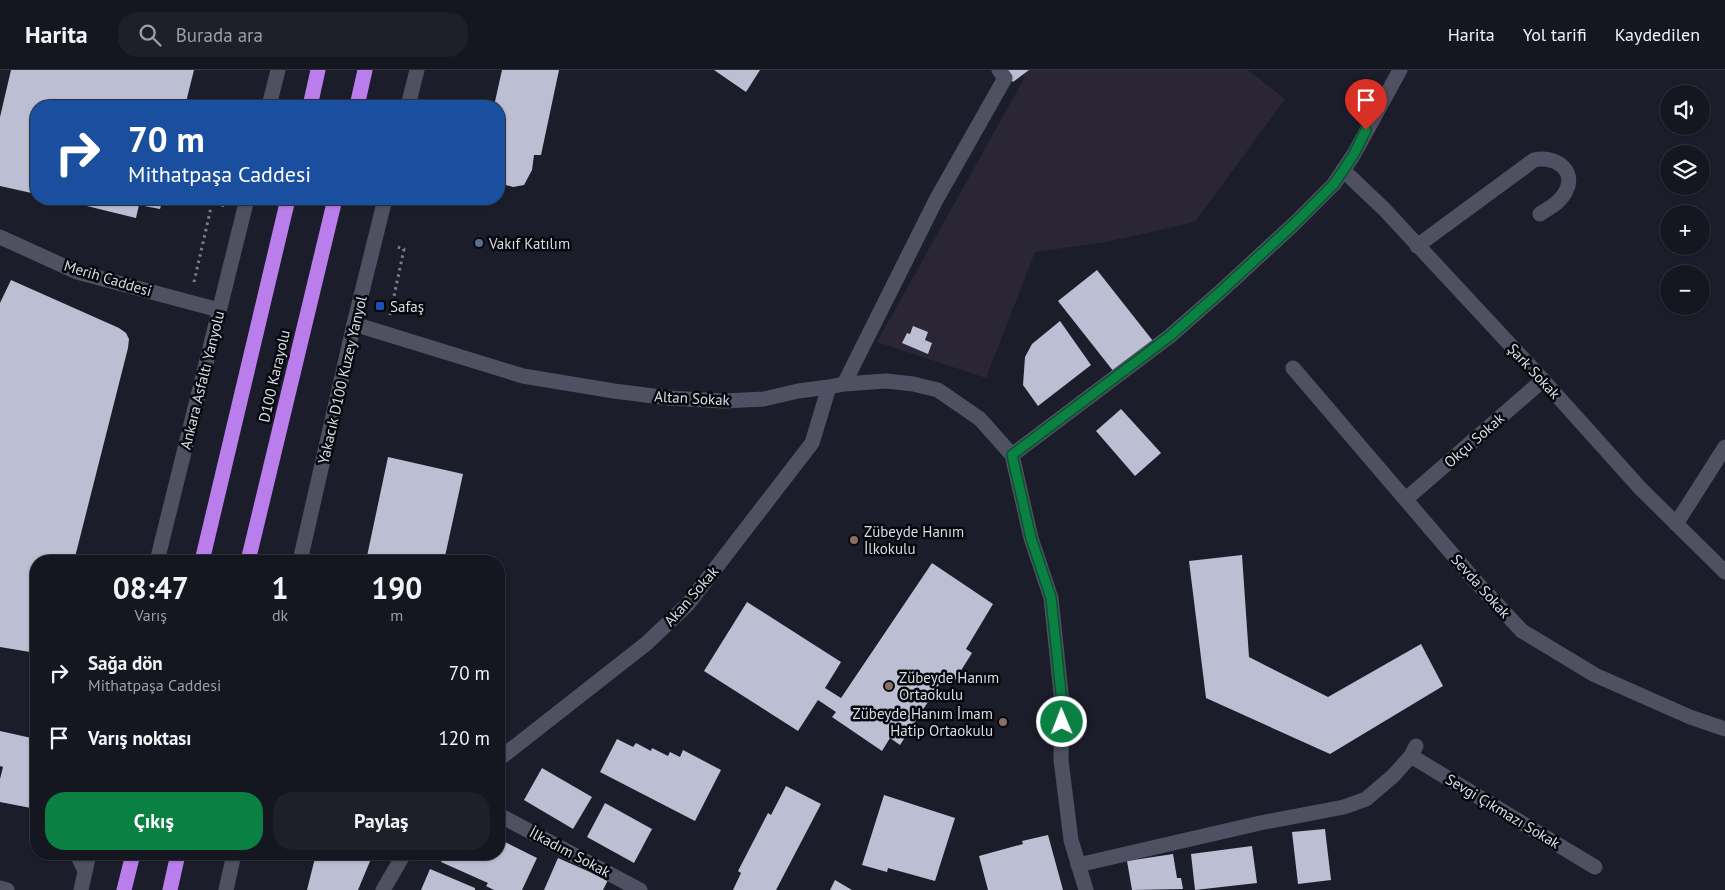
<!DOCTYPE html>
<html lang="tr">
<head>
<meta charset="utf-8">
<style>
  body { margin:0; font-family:"PT Sans",sans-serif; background:#1d1f29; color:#f1f3f6; height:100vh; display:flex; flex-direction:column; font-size:19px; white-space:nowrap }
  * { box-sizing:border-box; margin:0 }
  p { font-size:16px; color:#9d9fa5 }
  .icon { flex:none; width:28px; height:28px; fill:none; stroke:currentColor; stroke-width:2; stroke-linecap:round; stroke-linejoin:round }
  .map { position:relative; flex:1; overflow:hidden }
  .drawer { position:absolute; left:30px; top:485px; width:475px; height:305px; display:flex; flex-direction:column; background:#141620; border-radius:20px; box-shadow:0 1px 4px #0004,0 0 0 1px #33353e }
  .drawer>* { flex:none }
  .top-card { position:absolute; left:30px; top:30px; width:475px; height:105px; border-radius:20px; box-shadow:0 1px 4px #0004,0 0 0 1px #33353e; background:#1a4fa0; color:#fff; overflow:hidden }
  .controls { position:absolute; left:1660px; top:15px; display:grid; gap:10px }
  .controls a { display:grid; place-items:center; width:50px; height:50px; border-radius:50%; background:#141620; box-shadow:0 1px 4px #0004,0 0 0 1px #33353e; font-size:25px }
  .pin { position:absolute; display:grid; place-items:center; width:42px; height:42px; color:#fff; margin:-51px -21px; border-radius:50% 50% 50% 0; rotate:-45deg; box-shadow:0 0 5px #0007 }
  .pin .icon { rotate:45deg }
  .me { position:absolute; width:55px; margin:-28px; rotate:359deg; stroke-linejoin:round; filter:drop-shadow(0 0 4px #0008) }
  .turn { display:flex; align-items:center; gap:18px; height:105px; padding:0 15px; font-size:22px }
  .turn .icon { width:65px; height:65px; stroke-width:2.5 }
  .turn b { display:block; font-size:35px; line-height:42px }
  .eta { display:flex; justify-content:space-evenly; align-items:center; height:85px; text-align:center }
  .eta b { font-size:30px; font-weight:700; line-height:35px }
  .button { display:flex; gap:10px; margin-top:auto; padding:10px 15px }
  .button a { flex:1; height:58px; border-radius:20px; background:#0b8043; color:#fff; font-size:20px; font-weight:700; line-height:58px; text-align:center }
  .button a+a { background:#1d1f29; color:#f1f3f6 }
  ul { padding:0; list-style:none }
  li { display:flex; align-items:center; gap:15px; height:65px; padding:0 15px }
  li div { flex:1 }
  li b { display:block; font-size:19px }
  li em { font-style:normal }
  header { display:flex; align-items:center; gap:30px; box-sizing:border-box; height:70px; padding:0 25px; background:#141620; border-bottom:1px solid #33353e }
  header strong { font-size:24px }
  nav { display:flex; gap:28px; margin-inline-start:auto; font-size:18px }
  .search { width:350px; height:45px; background:#1d1f29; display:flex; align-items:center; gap:12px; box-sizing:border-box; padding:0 18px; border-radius:20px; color:#9d9fa5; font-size:19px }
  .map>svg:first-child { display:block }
  .commercial { fill:#2b2636 }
  .building { fill:#bcbfd3 }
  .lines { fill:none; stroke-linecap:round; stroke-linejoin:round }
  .path { stroke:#7b7d89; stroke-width:3; stroke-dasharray:2.5 4; stroke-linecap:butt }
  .lane { stroke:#4f5162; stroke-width:15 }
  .street { stroke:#4f5162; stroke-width:15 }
  .secondary { stroke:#4f5162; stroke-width:15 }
  .highway { stroke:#ba7eec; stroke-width:15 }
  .route-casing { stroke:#07532c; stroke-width:12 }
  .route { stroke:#0b8043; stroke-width:9 }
  .service-dot { fill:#5c6f8a; stroke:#07080e; stroke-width:2 }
  .transit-dot { fill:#1a4fb4; stroke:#07080e; stroke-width:2 }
  .education-dot { fill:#8d6e63; stroke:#07080e; stroke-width:2 }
  .labels { text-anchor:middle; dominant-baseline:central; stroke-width:5; stroke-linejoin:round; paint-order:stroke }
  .poi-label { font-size:15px; fill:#dadce6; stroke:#07080e; text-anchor:start }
  .street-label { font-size:15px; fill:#dadce6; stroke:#07080e }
</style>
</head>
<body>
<header>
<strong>Harita</strong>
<div class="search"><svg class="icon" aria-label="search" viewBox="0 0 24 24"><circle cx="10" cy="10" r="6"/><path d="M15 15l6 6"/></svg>Burada ara</div>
<nav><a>Harita</a><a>Yol tarifi</a><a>Kaydedilen</a></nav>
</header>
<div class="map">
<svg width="1725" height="820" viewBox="0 0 1725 820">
  <rect width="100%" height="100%" fill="#1b1d2b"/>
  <polygon class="commercial" points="1018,0 1248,0 1285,29 1195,152 1106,172 1035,182 986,308 877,272 1025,7"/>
  <g class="building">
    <polygon points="11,0 194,0 185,36 36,36 36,124 0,116 0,47"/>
    <polygon points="502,0 559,0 541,85 534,85 532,100 524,115 513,117 499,113 499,36 494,36"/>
    <polygon points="714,0 760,0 746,22"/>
    <polygon points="1005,0 1029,0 1013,12"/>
    <polygon points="58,129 163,129 160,139 139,135 136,148"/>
    <polygon points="1097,200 1153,271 1114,302 1058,231"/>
    <polygon points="11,210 119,258 126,263 129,269 128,278 74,491 36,491 36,583 0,577 0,233"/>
    <polygon points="1060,251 1091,295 1038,336 1023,315 1025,287 1032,274"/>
    <polygon points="913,256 928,262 925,270 932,273 928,284 902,273 907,263 910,264"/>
    <polygon points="1121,339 1161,383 1135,406 1096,361"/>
    <polygon points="388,387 463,404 444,491 366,491"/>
    <polygon points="1242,485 1249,587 1328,627 1421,574 1443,616 1330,684 1206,628 1189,491"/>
    <polygon points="932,493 993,534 966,579 972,583 955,610 946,604 900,675 890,668 882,681 832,647 836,642 818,630 798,661 704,601 747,532 841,592 825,618 841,628"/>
    <polygon points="0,661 36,669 36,739 0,732 0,709 3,697 0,696"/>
    <polygon points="617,669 633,677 636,673 651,681 652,678 668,686 670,682 680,687 683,680 721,700 695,751 600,702"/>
    <polygon points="542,698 592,727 573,759 524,730"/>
    <polygon points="786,716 821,734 776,820 733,820 741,803 738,801 768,743 771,745"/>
    <polygon points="884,725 955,748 935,811 888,798 887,802 862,795"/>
    <polygon points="605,733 652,759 634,793 587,767"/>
    <polygon points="1325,759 1331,810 1298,814 1292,762"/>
    <polygon points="1048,765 1063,820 988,820 979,786 1023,774 1022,771"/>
    <polygon points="499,769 537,788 522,820 494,820 486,816 488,813 441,792 444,784 499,784"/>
    <polygon points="1252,776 1257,813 1195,820 1191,784"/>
    <polygon points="316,784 373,784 358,820 307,820"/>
    <polygon points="1173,784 1177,808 1181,808 1183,819 1132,820 1127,791"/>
    <polygon points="558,788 608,810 603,820 544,820"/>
    <polygon points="430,799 475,818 475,820 421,820"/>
    <polygon points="835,810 852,820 830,820"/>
  </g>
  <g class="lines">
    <g class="path">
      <polyline points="194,212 212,133 225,136"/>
      <polyline points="390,245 404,179 394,176"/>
    </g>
    <g class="lane">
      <path d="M1417,176l117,-86c19,-5 43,9 32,31 -5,11 -17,17 -26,23"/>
      <polyline points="77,784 85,801"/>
      <polyline points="0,818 7,820"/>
    </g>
    <g class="street">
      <polyline points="1343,100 1384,139 1543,310 1640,418 1725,502"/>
      <polyline points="0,167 77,202 219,240"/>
      <polyline points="354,254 523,306 614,321 669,328 724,331 764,329 798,321 829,317 844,314 886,311 913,314 938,320 980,349 1012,385 1031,468 1051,528 1062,633 1061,690 1071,770 1086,820"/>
      <polyline points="1293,298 1477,513 1522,561 1595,605 1690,647 1725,659"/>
      <polyline points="844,314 936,130 1005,8 999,0"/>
      <polyline points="1406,429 1543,310"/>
      <polyline points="1676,454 1725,377"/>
      <polyline points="1411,686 1595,797"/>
      <polyline points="499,689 647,573 688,534 812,373 829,317"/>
      <polyline points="499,745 640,820"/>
      <polyline points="1078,795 1260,753 1344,737 1366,729 1393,706 1411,686 1416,676"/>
      <polyline points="383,820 404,784"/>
    </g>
    <g class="secondary">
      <polyline points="269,36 278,0"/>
      <polyline points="408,36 417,0"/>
      <polyline points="1012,385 1170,266 1219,223 1295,153 1334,114 1354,84 1400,0"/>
      <polyline points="157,491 247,129"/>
      <polyline points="300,491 354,254 385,129"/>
      <polyline points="81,820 89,784"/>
      <polyline points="226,820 234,784"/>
    </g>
    <g class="highway">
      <polyline points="310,36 318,0"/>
      <polyline points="357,36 365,0"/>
      <polyline points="202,491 288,129"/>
      <polyline points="248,491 335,129"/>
      <polyline points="124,820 133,784"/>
      <polyline points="170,820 178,784"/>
    </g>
  </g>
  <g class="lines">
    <defs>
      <polyline id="route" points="1062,652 1062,633 1051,528 1031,468 1012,385 1170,266 1219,223 1295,153 1334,114 1354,84 1366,60"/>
    </defs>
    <use href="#route" class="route-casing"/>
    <use href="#route" class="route"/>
  </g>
  <circle class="service-dot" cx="479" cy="173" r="5"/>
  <rect class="transit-dot" x="375" y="231" width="10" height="10" rx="2.5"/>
  <g class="education-dot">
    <circle cx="854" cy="470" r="5"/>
    <circle cx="889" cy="616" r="5"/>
    <circle cx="1003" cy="652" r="5"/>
  </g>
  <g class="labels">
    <g class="poi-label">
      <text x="489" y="173">Vakıf Katılım</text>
      <text x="390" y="236">Safaş</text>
      <text x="864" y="461">Zübeyde Hanım<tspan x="864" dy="17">İlkokulu</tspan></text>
      <text x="899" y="607">Zübeyde Hanım<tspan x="899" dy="17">Ortaokulu</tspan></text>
      <text x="993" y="643" text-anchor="end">Zübeyde Hanım İmam<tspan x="993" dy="17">Hatip Ortaokulu</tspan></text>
    </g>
    <g class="street-label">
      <text transform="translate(108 208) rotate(17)">Merih Caddesi</text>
      <text transform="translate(1534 301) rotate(47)">Şark Sokak</text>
      <text transform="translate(274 306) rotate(-77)">D100 Karayolu</text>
      <text transform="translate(202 310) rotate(-76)">Ankara Asfaltı Yanyolu</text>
      <text transform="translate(342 310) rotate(-77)">Yakacık D100 Kuzey Yanyol</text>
      <text transform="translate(692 328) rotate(3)">Altan Sokak</text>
      <text transform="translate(1474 370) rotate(-41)">Okçu Sokak</text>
      <text transform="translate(1481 516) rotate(48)">Sevda Sokak</text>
      <text transform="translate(691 526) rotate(-49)">Akan Sokak</text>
      <text transform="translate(1503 741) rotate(31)">Sevgi Çıkmazı Sokak</text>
      <text transform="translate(570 782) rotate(28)">İlkadım Sokak</text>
    </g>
  </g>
</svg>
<div class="controls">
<a><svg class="icon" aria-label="sound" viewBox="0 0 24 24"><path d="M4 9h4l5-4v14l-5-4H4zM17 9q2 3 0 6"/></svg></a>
<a><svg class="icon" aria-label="layers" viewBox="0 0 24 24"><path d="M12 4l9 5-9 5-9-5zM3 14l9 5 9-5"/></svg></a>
<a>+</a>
<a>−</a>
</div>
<div class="pin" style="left:1366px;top:60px;background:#d93025"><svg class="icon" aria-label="arrive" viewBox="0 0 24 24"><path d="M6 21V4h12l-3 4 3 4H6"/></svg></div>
<svg class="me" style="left:1062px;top:652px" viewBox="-20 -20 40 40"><circle r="17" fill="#0b8043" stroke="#fff" stroke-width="3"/><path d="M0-11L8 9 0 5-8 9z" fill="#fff"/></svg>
<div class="top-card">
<div class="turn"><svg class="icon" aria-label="right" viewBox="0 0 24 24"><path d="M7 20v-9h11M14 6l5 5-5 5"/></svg><div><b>70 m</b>Mithatpaşa Caddesi</div></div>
</div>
<section class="drawer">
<div class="eta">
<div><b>08:47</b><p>Varış</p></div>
<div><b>1</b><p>dk</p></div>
<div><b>190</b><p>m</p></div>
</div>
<ul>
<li><svg class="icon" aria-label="right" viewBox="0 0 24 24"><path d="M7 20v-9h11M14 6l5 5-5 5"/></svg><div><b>Sağa dön</b><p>Mithatpaşa Caddesi</p></div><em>70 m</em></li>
<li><svg class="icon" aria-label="arrive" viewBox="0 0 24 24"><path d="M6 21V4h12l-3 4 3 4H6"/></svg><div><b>Varış noktası</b></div><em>120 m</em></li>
</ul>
<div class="button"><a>Çıkış</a><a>Paylaş</a></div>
</section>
</div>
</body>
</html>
